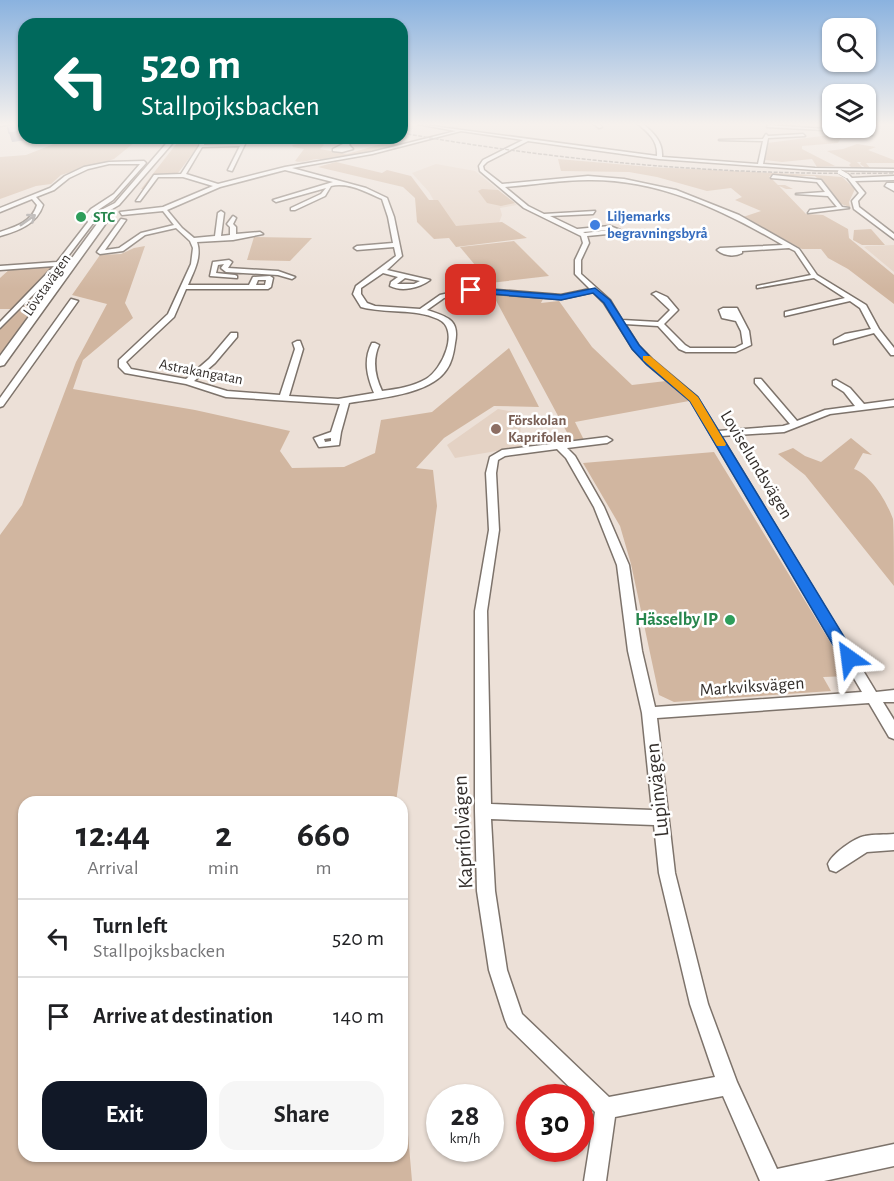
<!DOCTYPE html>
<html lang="en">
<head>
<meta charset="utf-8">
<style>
  body { margin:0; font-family:"Alegreya Sans",sans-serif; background:#f6f6f6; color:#202124; height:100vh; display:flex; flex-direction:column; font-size:22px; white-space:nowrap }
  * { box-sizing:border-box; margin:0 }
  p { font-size:20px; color:#757577 }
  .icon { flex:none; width:33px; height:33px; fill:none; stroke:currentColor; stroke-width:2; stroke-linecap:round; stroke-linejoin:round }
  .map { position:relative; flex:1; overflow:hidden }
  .sheet { position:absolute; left:18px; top:796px; width:390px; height:366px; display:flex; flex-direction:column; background:#fff; border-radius:18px; box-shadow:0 2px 4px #0004 }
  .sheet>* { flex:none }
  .hud { position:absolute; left:18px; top:18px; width:390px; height:126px; border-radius:18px; box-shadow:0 2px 4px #0004; background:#00695c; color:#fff; overflow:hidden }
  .fabs { position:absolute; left:822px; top:18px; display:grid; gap:12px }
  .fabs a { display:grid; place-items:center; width:54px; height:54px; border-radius:12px; background:#fff; box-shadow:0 2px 4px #0004; font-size:30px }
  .speed { position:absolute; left:426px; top:1084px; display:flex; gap:12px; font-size:30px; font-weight:700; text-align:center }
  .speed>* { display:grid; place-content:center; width:78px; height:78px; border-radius:50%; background:#fff; box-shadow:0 2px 4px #0004; line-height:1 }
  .speed small { font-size:15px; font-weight:400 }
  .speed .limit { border:9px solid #d22; background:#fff; color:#111 }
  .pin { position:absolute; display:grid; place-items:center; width:51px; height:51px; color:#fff; margin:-26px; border-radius:12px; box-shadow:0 3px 9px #0006 }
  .me { position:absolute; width:66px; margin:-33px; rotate:329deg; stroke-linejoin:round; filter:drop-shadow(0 0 4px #0008) }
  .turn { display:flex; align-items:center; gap:21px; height:126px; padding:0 24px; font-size:27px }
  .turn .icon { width:78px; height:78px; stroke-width:2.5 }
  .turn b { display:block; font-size:42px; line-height:51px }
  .eta { display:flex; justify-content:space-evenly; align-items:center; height:102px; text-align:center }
  .eta b { font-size:36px; font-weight:600; line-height:42px }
  .primary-button { display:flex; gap:12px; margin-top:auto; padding:12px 24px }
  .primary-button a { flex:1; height:69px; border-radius:18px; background:#111827; color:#fff; font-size:24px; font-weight:600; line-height:69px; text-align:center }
  .primary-button a+a { background:#f6f6f6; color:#202124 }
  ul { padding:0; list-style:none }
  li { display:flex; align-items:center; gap:18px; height:78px; padding:0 24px; border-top:2px solid #e0e0e0 }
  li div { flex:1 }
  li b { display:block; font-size:22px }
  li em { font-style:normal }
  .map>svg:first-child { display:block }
  .built { fill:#e4d2c4 }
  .green { fill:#d1b6a0 }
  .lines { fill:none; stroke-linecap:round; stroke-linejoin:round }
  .minor-casing { stroke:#7d736b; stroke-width:3 }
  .tertiary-casing { stroke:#7d736b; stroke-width:3 }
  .minor { fill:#fff; fill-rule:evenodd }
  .tertiary { fill:#fff; fill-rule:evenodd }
  .rail { stroke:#8a827c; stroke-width:1.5; stroke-dasharray:4 1.5; stroke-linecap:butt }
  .minor-bridge-casing { stroke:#7d736b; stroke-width:6; stroke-linecap:butt }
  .minor-bridge { stroke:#fff; stroke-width:4.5 }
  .shaded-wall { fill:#8c8da7 }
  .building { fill:#c8c9ef; stroke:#8c8da7; stroke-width:1.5 }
  .oneway { stroke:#9a9796 }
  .route { fill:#1a73e8; stroke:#114b97; stroke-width:1.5 }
  .slow { fill:#f59e0b }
  .leisure-dot { fill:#2e9e5b; stroke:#fff; stroke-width:2 }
  .shop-dot { fill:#3f7fe0; stroke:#fff; stroke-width:2 }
  .education-dot { fill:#8d6e63; stroke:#fff; stroke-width:2 }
  .labels { text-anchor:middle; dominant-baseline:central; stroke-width:5; stroke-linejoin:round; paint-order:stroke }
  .far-shop-label { font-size:15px; font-weight:bold; fill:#366cbe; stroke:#fff; text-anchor:start }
  .far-leisure-label { font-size:15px; font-weight:bold; fill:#27864d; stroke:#fff; text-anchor:start }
  .far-street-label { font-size:15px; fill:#342f2c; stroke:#fff }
  .far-education-label { font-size:15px; font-weight:bold; fill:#785e54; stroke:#fff; text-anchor:start }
  .street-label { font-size:18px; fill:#342f2c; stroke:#fff }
  .leisure-label { font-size:18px; font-weight:bold; fill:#27864d; stroke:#fff; text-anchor:end }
  .near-street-label { font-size:21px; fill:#342f2c; stroke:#fff }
</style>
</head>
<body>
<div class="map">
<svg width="894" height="1181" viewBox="0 0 894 1181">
  <rect width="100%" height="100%" fill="#ece0d7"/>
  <g class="built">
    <polygon points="436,164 475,171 517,205 500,208 502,215 499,223 449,228 429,192 412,173"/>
    <polygon points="894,245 894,272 864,247 867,246"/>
    <polygon points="498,409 520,413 521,447 455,458 447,445"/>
  </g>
  <g class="green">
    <path d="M402,135l8,2 -16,7 2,2 -76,15v-2c-8,-1 -17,5 -25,2l9,-12 -11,-2 -1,-2 5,-1h-6l-1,-4 4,-2h33l-6,5 3,2 -4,4 27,5 55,-16z"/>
    <polygon points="822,136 847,136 840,139 838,143 802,146 802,149 835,166 817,167 812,159 782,162 765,160 767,143"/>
    <polygon points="69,138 140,138 114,159 61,175 51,184 36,186 0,199 0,157 26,155"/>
    <polygon points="181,138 200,138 196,149 178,173 157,174 143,189 141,189"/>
    <polygon points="857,144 876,147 868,150 894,160 894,163 866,163 870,168 867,169 860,164 861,162 857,162 864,169 844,167 851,167 849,165 851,163 827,151 843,149"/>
    <polygon points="558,159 651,167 815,175 842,177 855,189 849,202 850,207 841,204 815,176 769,176 778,185 792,185 785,185 793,189 786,189 779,186 806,214 823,215 848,229 849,238 894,275 894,304 848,269 828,258 821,249 802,249 743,217 761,211 735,200 742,197 731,188 707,191 657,177 629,172 561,171"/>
    <polygon points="336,162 382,173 387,170 411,176 429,200 438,200 456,226 502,222 527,238 456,247 449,238 434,239 417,222 415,198 403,187 318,167"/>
    <polygon points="482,189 498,190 515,203 501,206 487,203 478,191"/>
    <polygon points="871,229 885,245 862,245 853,240 854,230"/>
    <polygon points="254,237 312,238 290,261 247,260"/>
    <polygon points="514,241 549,276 490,283 460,247"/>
    <polygon points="145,246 125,303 133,318 83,360 73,389 195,410 290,431 280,451 292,468 344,467 375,453 381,420 432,412 509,348 539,407 494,406 444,438 416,468 433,470 437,506 396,802 24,802 24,1156 402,1156 402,1065 412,1181 0,1181 0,535 22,505 76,362 107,304 72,295 100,255 121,254 134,248"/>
    <polygon points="55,266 12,309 0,309 0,278 11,268"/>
    <polygon points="55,273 58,276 0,356 0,329"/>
    <polygon points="492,293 543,299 541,303 559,301 592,347 632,385 666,381 689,401 575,422 584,440 575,442 571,440"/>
    <path d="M851,438l21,17 -9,-2 -9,16c17,6 33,33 39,50 1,13 1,52 1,67l-89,-111 -27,-21 15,-6 12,8 16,6z"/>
    <polygon points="714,452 851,676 823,677 831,691 674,702 659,695 631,564 620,526 583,463"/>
  </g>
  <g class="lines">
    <defs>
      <g id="minor">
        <polygon points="0,124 12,124 0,126"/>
        <path d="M417,124l240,32c1,-15 -8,-23 -19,-32h5c11,9 20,18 19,33l96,7 5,-23 -44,-1 44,-1 3,-5 2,2 35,-2 2,2 -37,2 -5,26 52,4 79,1v2l-79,-1 -156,-11 -131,-18 -41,21 -4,4 1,4 18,14 86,-8 36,3 52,11 63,25 60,34 18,26 49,30 13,24 15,19v7h-3l-17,-22 -40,11v-4l11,-6 26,-5 -11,-21 -10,-7 -65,15v-4l60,-14 -31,-20 -57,10v-2l54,-11 -16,-24 -6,-3 -47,3v2c-7,4 -19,3 -25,-3l3,-2 63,-3c-60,-35 -124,-66 -195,-65 -27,0 -56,5 -83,7l23,19 16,8 51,-3 -2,3 -43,2 27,13 33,-3 10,4 -2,3 -31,3 2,7 -8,17v14l29,26 12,20 36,2 12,-12 -16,-15 -2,-1 4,-2 11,5 11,13 -14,14 21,21 5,3h45l8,-4 -2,-13 -5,-10 -14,-3 -3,-8 4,-2h14l12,23 2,14 -15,7h-50l-7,-3 -21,-23 -33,-2 14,22 14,14 44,37 21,34 65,-5 7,-2 -35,-41v-4h6l36,42 28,-11 30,-4 -11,-14 -11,-7v-4l3,-1 14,8 14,16 30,-4v6l-64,8 -46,18 -63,4 155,256 18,-2v12h-11l11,18v19l-5,-2 -20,-34 -212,15 18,155 33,131 29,78 40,87 117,-25v22l-70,15h-64l-37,-85 -108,21 -9,64h-22l11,-69 -87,-85 -3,-7 -16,-50 -12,-79 -2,-80v-200l14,-81 -3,-57 4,-16 12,-7 105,-13 5,3 -5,3 -40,5 8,8 29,51 25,58 13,86 13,56 207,-15 -171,-291 -44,-37 -14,-15 -29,-46 -11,-11 -32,7 -90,-7 -27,6 -17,12c20,7 33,9 28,33 -1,8 -3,19 -8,26 -16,26 -70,29 -98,34l-8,29 -2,13 -20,2 -5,-9 17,-6 9,-28 -114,-7 -40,-13 -61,-11 -6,-6v-7l49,-46 23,-50 2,-16 -3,-7 -14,-13 -31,7 -22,16 -23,3 -3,-2 24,-33 5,1 -21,30 14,-2 22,-15 33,-8 -11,-14 -41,4 -2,-3 43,-5 50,-21 -30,-9h-25l-18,24h-4l18,-26 27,-1 18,-28 2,-8h4l-1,7 41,-1 -13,27 -4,-1 12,-24 -38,1 -16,27 32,10 67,-17 87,-15 84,-21zM461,131l62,9 -40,20 -4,6 1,5 44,37 57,28 2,7 -8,17v14l15,15 -29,6 -90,-7 -31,7 -20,14 -45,-3 -8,-3 -6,-9v-6l22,-15 15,4 -7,5 -1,4c12,6 29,2 40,-6l-43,-10 15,-14 -8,-39 -7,-19 -21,-10 -74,-20 80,-14zM285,170l48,12 -60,18 3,2 50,-14 -5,6 -30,14v2h4l30,-14 6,-10c17,-4 35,6 51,13l6,18 5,26 -36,3 -3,2 3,2 37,-3 2,9 -40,30 -3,8 8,13c26,7 53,1 77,12 23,10 4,51 -12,60 -14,8 -29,10 -44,12 -7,-15 -10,-30 -3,-46l-4,-2h-3c-9,17 -5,33 2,50l-36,6 -49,-3 14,-47 -3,-8h-3l-4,2 2,6 -15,46 -53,-4 -33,-10 21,-18 22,-26v-4h-6l-22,26 -23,20 -55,-10 -5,-7 48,-45 12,-28h82l3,-2 2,-9 -3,-2 -17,1 -4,8h-61c6,-14 14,-28 9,-43l36,-2 30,-6 -3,-2 -24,2v-7l-3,-3 3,-6 -3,-2 -6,8 3,3v8l-9,1 3,-23 -3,-2 -3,2 -3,23 -21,2 -12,-10 -15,-18 53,-23zM610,230l-25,3 -2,-1 26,-2zM405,278l15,3 -6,3h-17zM258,280h8l-1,5h-9zM331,438v3l-6,1 -1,-3zM557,449l9,9 28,49 23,58 11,86 14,62 10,97 -161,-6 -4,-193 12,-81 -3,-57 2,-13 7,-4zM491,819l163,6 5,48 31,131 25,73 -106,20 -87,-83 -15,-44 -12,-79z"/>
        <polygon points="594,124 599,124 602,127 599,128"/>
        <polygon points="768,125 840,130 842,131 767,127"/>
        <polygon points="867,127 872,134 872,135 868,135 863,128"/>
        <polygon points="853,128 857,128 858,134 854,134"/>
        <polygon points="350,138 354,138 349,145 353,149 342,152 333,151 333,149 347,142"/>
        <path d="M144,161l2,2 -33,37 -21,14 -1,2 3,6 -38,50 -56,56v-6l54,-56 -54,4v-4l57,-4 31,-40 -3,-6 6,-7 23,-15 26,-30h-31l-21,5 -19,9 -15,12 -18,7 7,8c-6,19 -25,26 -43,31v-4c15,-5 32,-10 37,-27l-5,-6 -32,13v-4l50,-20 15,-12 19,-9 25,-5z"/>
        <polygon points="773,175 821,180 842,207 849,208 808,213 810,210 837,207 828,196 796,194 825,192 817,182 771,178"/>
        <polygon points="845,175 849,175 852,178 894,176 894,180 855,181 865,193 858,201 859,207 894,234 894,239 854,209 852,201 859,193"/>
        <polygon points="887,183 894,183 894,191 885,186"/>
        <polygon points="229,260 232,262 228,268 278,271 295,277 292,279 278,275 226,272 221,268 224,264 218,265 216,273 235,275 237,276 237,278 210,276 213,262"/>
        <polygon points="71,299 78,301 3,406 0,407 0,398"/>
        <path d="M894,834v16l-27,2 -31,20 -6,-2 -2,-6c4,-10 26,-26 37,-28 9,-2 20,-1 29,-2z"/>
      </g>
      <polygon id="tertiary" points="171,138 177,138 119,205 107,212 109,219 4,365 0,366 0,356 102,217 101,210 115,203"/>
    </defs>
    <use href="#minor" class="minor-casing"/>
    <use href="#tertiary" class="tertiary-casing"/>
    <use href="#minor" class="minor"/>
    <use href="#tertiary" class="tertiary"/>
    <path class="rail" d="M402,133c162,29 327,43 492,40"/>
    <defs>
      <polyline id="minor-bridge" points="840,172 847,176"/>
    </defs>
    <use href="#minor-bridge" class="minor-bridge-casing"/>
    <use href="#minor-bridge" class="minor-bridge"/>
  </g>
  <polygon class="shaded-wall" points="24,131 24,138 46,138 12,142 9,133"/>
  <polygon class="building" points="24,124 24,131 9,133 7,125"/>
  <defs><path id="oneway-shaft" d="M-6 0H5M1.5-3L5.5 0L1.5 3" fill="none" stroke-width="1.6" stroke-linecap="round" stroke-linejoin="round" transform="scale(1.5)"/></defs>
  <use class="oneway" href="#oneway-shaft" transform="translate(28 220) rotate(-35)"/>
  <linearGradient id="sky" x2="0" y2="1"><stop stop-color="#8ab2df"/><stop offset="0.43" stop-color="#f6f1ed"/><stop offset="1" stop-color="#f6f1ed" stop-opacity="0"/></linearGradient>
  <rect width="894" height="289" fill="url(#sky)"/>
  <polygon class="route" points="471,288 561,295 595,288 610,300 639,345 653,360 698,397 854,653 856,658 854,662 843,662 690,401 646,364 632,349 604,303 593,293 561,300 468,292 467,290"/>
  <polygon class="slow" points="643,356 650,356 698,397 726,444 725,446 717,446 690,401 643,360"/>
  <g class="leisure-dot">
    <circle cx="81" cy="217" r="6"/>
    <circle cx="730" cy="620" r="6"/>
  </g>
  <circle class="shop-dot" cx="595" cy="225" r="6"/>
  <circle class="education-dot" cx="496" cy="429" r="6"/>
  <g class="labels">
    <g class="far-shop-label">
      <text x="607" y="216">Liljemarks<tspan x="607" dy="17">begravningsbyrå</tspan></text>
    </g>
    <g class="far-leisure-label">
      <text x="93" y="217">STC</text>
    </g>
    <g class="far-street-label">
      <text transform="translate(47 285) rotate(-55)">Lövstavägen</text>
      <text transform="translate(201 372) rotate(11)">Astrakangatan</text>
    </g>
    <g class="far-education-label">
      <text x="508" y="420">Förskolan<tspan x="508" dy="17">Kaprifolen</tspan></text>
    </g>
    <g class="street-label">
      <text transform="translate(756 465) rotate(59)">Loviselundsvägen</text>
      <text transform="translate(752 687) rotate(-4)">Markviksvägen</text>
    </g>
    <g class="leisure-label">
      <text x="718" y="620">Hässelby IP</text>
    </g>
    <g class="near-street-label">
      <text transform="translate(657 790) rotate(-96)">Lupinvägen</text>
      <text transform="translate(463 832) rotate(-93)">Kaprifolvägen</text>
    </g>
  </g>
</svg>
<div class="fabs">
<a><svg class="icon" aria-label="search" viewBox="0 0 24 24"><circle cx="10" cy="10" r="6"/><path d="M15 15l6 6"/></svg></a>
<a><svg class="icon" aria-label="layers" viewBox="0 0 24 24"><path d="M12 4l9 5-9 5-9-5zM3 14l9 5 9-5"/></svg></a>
</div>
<div class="speed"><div>28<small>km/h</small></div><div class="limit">30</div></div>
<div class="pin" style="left:471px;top:290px;background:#d93025"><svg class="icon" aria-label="arrive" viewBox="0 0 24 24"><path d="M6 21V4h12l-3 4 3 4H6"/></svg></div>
<svg class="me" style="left:849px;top:658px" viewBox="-20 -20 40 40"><path d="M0-17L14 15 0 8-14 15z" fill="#1a73e8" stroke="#fff" stroke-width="4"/></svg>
<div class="hud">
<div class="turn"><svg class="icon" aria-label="left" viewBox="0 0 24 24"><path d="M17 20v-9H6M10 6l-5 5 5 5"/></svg><div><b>520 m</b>Stallpojksbacken</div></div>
</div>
<section class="sheet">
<div class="eta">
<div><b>12:44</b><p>Arrival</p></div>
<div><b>2</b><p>min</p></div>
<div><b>660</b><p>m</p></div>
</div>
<ul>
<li><svg class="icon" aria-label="left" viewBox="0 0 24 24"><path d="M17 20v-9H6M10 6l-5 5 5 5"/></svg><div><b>Turn left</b><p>Stallpojksbacken</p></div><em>520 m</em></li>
<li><svg class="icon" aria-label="arrive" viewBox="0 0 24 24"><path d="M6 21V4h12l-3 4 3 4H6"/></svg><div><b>Arrive at destination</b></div><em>140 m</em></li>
</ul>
<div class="primary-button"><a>Exit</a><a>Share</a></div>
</section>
</div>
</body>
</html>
